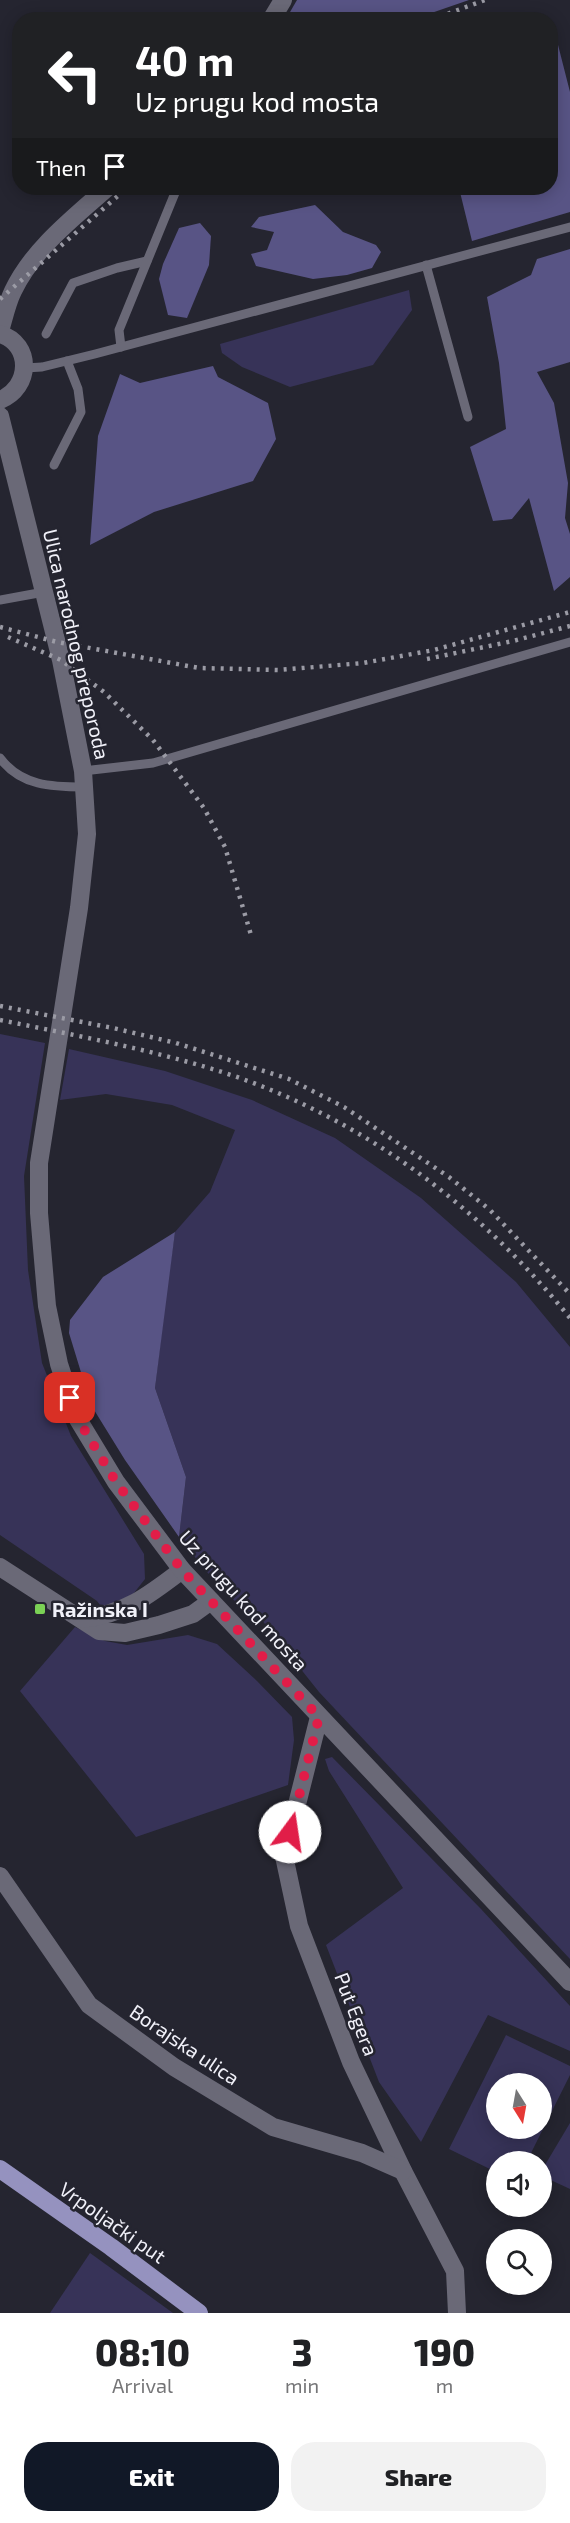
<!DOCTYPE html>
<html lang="en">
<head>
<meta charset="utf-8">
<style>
  body { margin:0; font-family:"Exo 2",sans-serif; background:#f2f2f2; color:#202124; height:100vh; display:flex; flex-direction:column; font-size:22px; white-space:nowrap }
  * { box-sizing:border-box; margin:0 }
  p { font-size:20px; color:#757577 }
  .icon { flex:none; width:33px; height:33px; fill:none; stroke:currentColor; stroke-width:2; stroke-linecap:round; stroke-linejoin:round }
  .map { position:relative; height:2313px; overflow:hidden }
  .side { display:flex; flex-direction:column; background:#fff; flex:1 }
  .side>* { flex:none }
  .hud { position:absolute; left:12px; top:12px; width:546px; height:183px; border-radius:24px; box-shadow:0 3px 15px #0003; background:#202124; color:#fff; overflow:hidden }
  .needle { width:39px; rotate:169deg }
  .tools { position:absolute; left:486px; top:2073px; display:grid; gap:12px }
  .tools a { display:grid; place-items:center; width:66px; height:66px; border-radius:50%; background:#fff; box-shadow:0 3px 15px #0003; font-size:30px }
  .pin { position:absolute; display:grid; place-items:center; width:51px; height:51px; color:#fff; margin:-26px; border-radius:12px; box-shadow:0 3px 9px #0006 }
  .me { position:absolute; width:66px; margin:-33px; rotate:14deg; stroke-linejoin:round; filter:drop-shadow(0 0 4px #0008) }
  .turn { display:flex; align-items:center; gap:21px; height:126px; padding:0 24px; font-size:27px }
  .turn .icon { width:78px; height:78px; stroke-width:2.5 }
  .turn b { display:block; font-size:42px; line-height:51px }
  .then { display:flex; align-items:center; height:57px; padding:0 24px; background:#0003; gap:12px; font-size:22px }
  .eta { display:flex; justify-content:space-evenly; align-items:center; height:102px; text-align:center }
  .eta b { font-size:36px; font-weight:800; line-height:42px }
  .cta { display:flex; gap:12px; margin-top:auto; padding:12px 24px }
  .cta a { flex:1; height:69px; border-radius:24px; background:#111827; color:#fff; font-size:24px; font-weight:800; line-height:69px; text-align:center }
  .cta a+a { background:#f2f2f2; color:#202124 }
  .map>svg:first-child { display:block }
  .green { fill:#373358; fill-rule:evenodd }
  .forest { fill:#585485 }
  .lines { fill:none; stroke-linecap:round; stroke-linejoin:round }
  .lane { stroke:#6a6977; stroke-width:9 }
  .street { stroke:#6a6977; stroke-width:18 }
  .secondary { stroke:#6a6977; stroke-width:18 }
  .primary { stroke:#9592bf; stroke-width:18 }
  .rail { stroke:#9b9ba5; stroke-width:4.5; stroke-dasharray:3 6; stroke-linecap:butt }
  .route { stroke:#e11d48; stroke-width:10; stroke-dasharray:0 18 }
  .poi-dot { fill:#7bd155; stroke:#252530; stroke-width:2 }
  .labels { text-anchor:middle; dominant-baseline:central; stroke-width:5; stroke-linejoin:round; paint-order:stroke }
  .street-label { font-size:20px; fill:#f1f1f9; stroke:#252530 }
  .poi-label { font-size:20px; font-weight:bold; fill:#f1f1f9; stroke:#252530; text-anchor:start }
</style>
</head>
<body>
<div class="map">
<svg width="570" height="2313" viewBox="0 0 570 2313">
  <rect width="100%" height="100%" fill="#252530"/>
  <g class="green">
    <polygon points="409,290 412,310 373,365 290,387 242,367 222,353 220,344"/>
    <polygon points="0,1034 45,1043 24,1176 28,1270 42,1363 71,1436 144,1554 145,1579 130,1598 103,1609 97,1601 0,1535"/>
    <polygon points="69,1049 165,1071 252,1100 335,1138 421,1198 516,1282 570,1347 570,1959 319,1692 261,1619 254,1621 206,1571 179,1537 186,1477 155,1388 166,1295 175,1232 210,1192 235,1130 172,1105 106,1094 60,1100"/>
    <polygon points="75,1627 105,1641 127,1645 188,1635 217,1644 257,1681 292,1717 294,1740 288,1785 136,1837 20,1691"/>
    <polygon points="332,1757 481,1909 570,2006 570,2051 488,2015 421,2142 379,2082 326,1945 403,1888 329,1771 325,1759"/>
    <path d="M506,2035l64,31v9l-43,86 -31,1v10l-47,-23zM496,2084h46v44h-46z"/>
    <polygon points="570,2123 570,2189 542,2176 542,2170"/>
    <polygon points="90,2253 173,2313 50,2313"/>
  </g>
  <g class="forest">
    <polygon points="297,0 469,0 414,19 286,19"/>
    <polygon points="551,34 556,37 570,92 570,212 472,241 459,188 550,188"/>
    <polygon points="315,205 343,232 376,245 381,252 372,268 347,275 313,279 256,266 251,254 267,250 274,232 251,227 259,217"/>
    <polygon points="200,223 211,236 209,265 187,318 168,315 159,279 163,264 179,228"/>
    <polygon points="570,249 570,362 537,372 554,403 568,483 565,518 570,534 570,577 554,591 529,498 512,519 493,521 470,447 506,429 499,363 487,297 531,275 537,259"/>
    <polygon points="213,366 218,377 268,403 276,439 253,481 154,512 90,545 98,436 120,374 140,383"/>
    <polygon points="175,1232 155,1388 186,1477 179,1537 125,1460 91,1405 69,1333 70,1320 103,1277"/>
  </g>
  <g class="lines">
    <g class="lane">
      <polyline points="426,265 468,417"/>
      <polyline points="46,334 73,283 117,268 147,261"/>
      <polyline points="121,347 119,330 177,188"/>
      <polyline points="25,368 42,367 95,354 570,227"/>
      <polyline points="54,465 81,412 78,389 67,361"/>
      <polyline points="0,600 44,592"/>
      <path d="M0,758c21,28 52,29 84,29"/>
      <polyline points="83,771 153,763 570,642"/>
    </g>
    <g class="street">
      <polyline points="0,1567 99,1631 125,1633 159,1625 193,1614 211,1601"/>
      <path d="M82,1619c43,-5 66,-23 100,-49"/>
      <polyline points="319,1717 284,1856 299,1926 351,2062 403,2171 455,2271 457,2313"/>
      <polyline points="0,1876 89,2005 174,2067 273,2127 362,2153 403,2171"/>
    </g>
    <g class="secondary">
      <polyline points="271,20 283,0"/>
      <path d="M0,331c4,-13 7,-28 13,-40 20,-42 60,-73 94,-103"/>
      <path d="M0,334c33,10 31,54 0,66"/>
      <polyline points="0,416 61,660 83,771 87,834 79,908 39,1163 39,1213 47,1306 59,1364 76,1416 116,1482 182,1570 570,1982"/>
    </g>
    <polyline class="primary" points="0,2169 111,2247 199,2313"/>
    <g class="rail">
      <polyline points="431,20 485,0"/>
      <polyline points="0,299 127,188"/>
      <polyline points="0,627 57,642 199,668 279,670 363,663 434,650 570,612"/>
      <polyline points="8,637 61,660 104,692 153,740 204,808 225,847 251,935"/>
      <polyline points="427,659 513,641 570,626"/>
      <polyline points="0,1006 113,1028 176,1043 289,1079 344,1107 449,1177 490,1210 570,1294"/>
      <path d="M0,1020c74,15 149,29 222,52 139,45 256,133 348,246"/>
    </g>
  </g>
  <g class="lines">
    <polyline class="route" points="70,1398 76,1416 116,1482 182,1570 319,1717 290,1832"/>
  </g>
  <rect class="poi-dot" x="34" y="1603" width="12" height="12" rx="3"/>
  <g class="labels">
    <g class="street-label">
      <text transform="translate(77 644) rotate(77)">Ulica narodnog preporoda</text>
      <text transform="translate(244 1600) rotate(48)">Uz prugu kod mosta</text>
      <text transform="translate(357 2014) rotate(69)">Put Egera</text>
      <text transform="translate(185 2044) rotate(34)">Borajska ulica</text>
      <text transform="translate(113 2222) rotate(35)">Vrpoljački put</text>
    </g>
    <g class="poi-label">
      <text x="52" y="1609">Ražinska I</text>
    </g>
  </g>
</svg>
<div class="tools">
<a><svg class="needle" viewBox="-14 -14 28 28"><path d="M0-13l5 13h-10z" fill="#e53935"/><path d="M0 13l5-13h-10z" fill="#757577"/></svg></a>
<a><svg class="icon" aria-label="sound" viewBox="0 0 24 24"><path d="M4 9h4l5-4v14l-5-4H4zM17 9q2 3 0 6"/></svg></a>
<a><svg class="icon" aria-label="search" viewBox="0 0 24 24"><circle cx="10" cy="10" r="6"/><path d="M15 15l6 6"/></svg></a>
</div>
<div class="pin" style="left:70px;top:1398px;background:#d93025"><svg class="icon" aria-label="arrive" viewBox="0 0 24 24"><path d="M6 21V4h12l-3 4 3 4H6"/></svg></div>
<svg class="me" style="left:290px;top:1832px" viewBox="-20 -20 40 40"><circle r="19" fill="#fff"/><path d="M0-13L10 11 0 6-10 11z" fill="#e11d48"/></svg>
<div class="hud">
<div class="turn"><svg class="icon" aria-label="left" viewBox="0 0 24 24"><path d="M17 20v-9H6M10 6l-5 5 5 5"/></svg><div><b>40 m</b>Uz prugu kod mosta</div></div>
<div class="then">Then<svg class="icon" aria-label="arrive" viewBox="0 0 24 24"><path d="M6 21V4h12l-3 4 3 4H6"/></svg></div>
</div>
</div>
<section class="side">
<div class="eta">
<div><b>08:10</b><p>Arrival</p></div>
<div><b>3</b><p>min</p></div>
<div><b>190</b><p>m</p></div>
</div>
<div class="cta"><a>Exit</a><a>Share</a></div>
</section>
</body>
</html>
